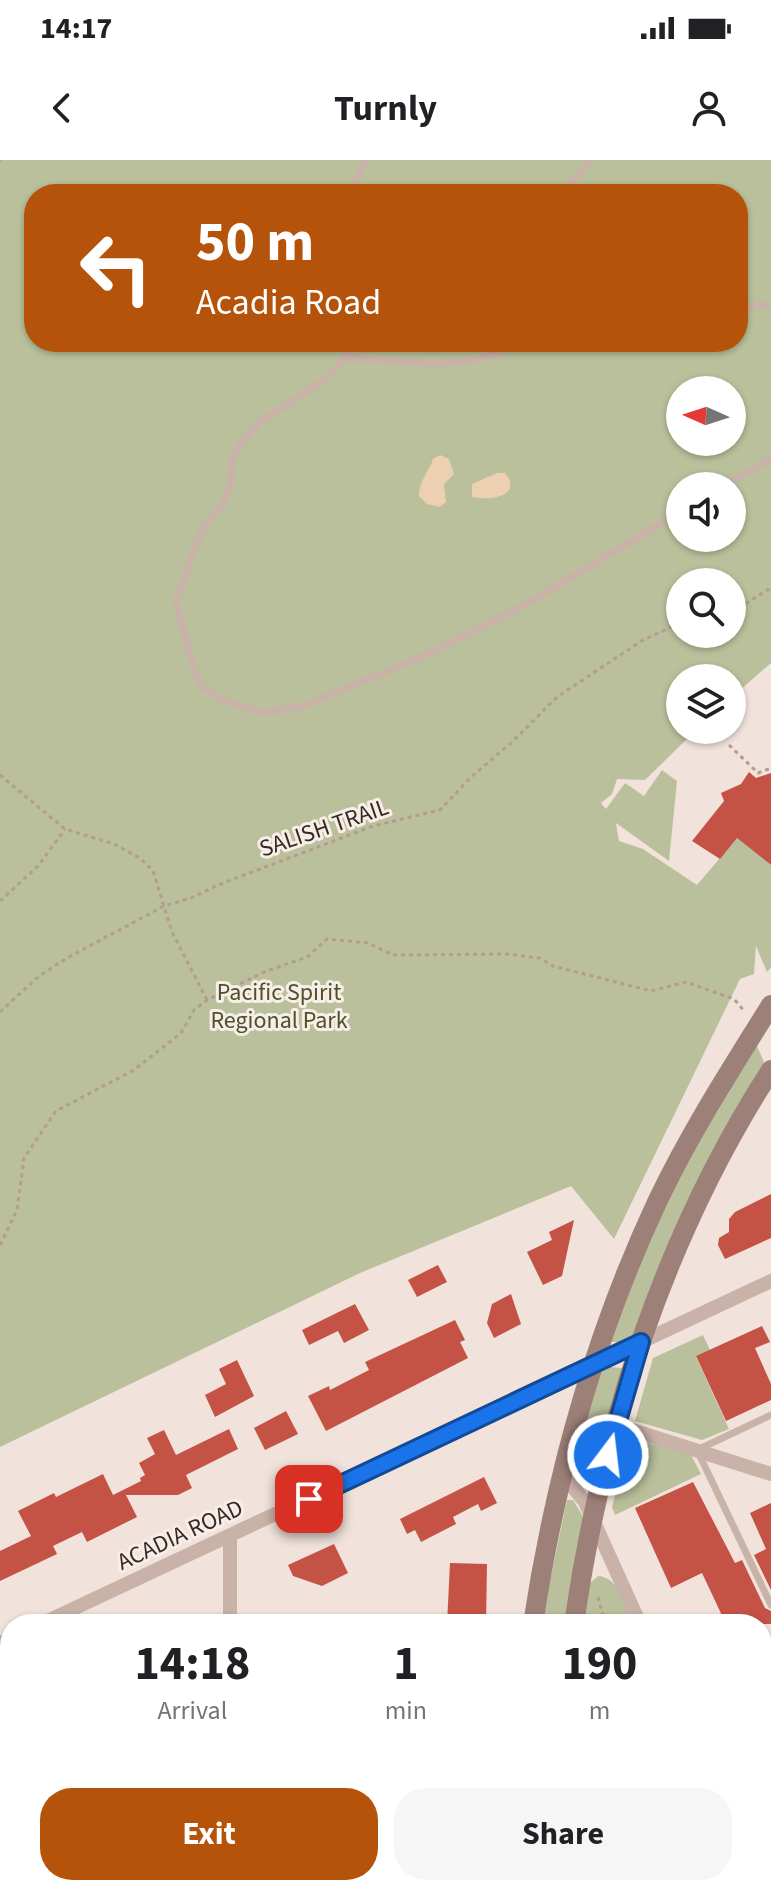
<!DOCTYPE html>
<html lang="en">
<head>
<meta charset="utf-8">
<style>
  body { margin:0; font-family:"Source Sans 3",sans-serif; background:#f6f6f6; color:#202124; height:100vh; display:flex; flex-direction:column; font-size:30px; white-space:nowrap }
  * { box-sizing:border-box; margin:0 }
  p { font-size:26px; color:#757577 }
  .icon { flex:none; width:44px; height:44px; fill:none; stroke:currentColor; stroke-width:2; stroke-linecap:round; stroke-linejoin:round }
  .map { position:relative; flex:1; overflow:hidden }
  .side { position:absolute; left:0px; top:1454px; width:772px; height:282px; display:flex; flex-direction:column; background:#fff; border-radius:32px 32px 0 0; box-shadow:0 2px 6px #0004 }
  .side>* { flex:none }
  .top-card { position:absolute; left:24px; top:24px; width:724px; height:168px; border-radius:32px; box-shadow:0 2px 6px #0004; background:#b45309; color:#fff; overflow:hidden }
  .needle { width:52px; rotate:273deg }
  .tools { position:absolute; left:666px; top:216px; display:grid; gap:16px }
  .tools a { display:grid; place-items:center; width:80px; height:80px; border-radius:50%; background:#fff; box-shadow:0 2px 6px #0004; font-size:40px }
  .pin { position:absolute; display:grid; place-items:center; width:68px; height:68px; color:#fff; margin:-34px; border-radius:16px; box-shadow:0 4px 12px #0006 }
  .me { position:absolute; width:88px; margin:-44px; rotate:15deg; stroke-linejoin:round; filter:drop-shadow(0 0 6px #0008) }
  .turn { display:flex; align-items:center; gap:28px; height:168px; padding:0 40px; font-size:36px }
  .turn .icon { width:104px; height:104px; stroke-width:2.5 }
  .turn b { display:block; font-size:56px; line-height:68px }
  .eta { display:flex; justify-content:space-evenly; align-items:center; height:136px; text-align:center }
  .eta b { font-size:48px; font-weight:700; line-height:56px }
  .action { display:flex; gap:16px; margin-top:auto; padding:16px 40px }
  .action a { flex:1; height:92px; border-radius:32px; background:#b45309; color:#fff; font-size:32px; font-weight:700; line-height:92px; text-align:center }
  .action a+a { background:#f6f6f6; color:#202124 }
  .status { display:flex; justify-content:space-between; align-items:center; height:56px; padding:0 40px; background:#fff; direction:ltr }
  .status svg { height:22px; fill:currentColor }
  header { display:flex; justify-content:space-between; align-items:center; height:104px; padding:0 40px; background:#fff; font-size:36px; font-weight:700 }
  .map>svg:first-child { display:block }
  .green { fill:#b9c09b; fill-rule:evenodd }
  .sand { fill:#ecd0b1 }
  .building { fill:#c45346 }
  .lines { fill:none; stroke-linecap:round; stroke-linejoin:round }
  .path { stroke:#b59b91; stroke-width:3; stroke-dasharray:4 4; stroke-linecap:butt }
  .service { stroke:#c9b2a7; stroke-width:7 }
  .minor { stroke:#c9b2a7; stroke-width:14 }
  .secondary { stroke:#9d8078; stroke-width:20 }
  .route-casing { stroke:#114b97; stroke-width:20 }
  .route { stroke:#1a73e8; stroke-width:14 }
  .labels { text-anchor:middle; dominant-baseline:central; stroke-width:6; stroke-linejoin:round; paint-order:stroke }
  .street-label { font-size:24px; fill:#352a27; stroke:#f9eee7 }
  .park-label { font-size:24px; fill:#4a532b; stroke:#f9eee7 }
</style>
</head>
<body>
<div class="status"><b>14:17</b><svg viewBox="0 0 49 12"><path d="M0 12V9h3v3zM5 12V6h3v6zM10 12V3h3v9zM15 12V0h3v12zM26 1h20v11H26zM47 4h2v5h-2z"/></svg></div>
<header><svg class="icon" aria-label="back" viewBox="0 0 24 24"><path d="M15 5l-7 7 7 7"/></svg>Turnly<svg class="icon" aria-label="person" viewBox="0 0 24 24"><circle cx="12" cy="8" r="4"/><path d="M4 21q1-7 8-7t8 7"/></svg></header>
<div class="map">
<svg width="771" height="1735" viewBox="0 0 771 1735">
  <rect width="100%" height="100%" fill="#f1e3db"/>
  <g class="green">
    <path d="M0,0h771v503l-39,34v-19h-52v52h16l-51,50 -28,-1 -5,15 -11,9 5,6 19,-26 19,13 18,-26 15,11 -8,80 -53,-38 3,18 24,8 54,36 40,-47 34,27v102l-4,5 -11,-26 -2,28 -14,5 -126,260 -43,-53 -211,87 -360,174zM34,34h704v148h-704zM680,230h52v52h-52zM680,326h52v52h-52zM680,422h52v52h-52z"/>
    <path d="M752,885l5,1 9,21 -129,267 -17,8h-9c28,-107 87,-201 141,-297z"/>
    <polygon points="703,1175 710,1190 696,1197 729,1269 702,1280 635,1261 653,1198"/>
    <polygon points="610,1207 622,1208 622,1213 593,1319 586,1321 574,1299 598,1214"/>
    <polygon points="630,1279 690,1293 701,1314 615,1355 612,1347"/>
    <polygon points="567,1340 573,1340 584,1358 568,1464 541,1464"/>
    <path d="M598,1416c21,1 28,31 36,48h-51l6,-40z"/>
    <polygon points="573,1726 755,1726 760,1735 573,1735"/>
  </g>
  <g class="sand">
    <path d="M440,295l9,4 5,15 -10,10 2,18 -6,5 -13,-3 -8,-8c0,-16 10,-24 14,-37z"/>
    <path d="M497,313h8c19,24 -17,28 -33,24v-13z"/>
  </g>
  <g class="building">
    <polygon points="749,612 756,618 771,613 771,705 737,678 720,699 692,681 724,641 721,633 741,624"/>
    <polygon points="771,1034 771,1078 725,1099 718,1085 719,1078 729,1072 729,1059 735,1052"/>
    <polygon points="574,1060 562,1116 543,1125 527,1092 552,1080 549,1072"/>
    <polygon points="438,1105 447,1122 417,1137 408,1120"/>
    <polygon points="511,1134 521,1164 494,1178 487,1163 492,1144"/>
    <polygon points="355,1144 369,1170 344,1183 338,1171 309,1185 302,1170"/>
    <polygon points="455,1160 465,1180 460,1182 468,1198 326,1271 308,1236 329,1226 330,1230 369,1210 365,1202"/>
    <polygon points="762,1166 770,1182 755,1188 771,1224 771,1240 726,1261 696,1196"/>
    <polygon points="237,1200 254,1236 215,1257 205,1235 226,1224 219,1209"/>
    <polygon points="286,1251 298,1274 265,1290 254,1268"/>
    <polygon points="229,1269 238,1289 186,1315 192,1328 178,1335 126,1335 137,1357 87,1382 82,1372 53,1386 57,1394 0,1421 0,1391 31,1376 18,1351 54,1333 56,1337 103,1314 113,1335 141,1321 140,1318 145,1315 139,1303 155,1294 147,1278 164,1270 176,1295"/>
    <polygon points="484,1317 497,1343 481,1351 478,1344 453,1357 456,1364 421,1382 415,1370 407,1374 400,1359"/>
    <polygon points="693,1322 735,1403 742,1400 765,1448 771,1451 771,1464 726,1464 702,1413 671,1428 635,1348"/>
    <polygon points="771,1343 771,1430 754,1395 766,1389 750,1353"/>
    <polygon points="334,1384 348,1413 322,1426 293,1416 288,1405"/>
    <polygon points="450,1403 487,1404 486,1464 447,1464"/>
  </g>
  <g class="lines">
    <g class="path">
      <polyline points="0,1 0,0"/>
      <polyline points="732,452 771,428"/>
      <polyline points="729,585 758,613 771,608"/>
      <polyline points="0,615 65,669 114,684 140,698 153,711 172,772 207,840"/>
      <polyline points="0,741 38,706 65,669"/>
      <polyline points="0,852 39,816 67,798 164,746 191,738 218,725 373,666 440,650 471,617 511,583 557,537 643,480 680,463"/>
      <polyline points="0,1085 17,1050 24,998 56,951 134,910 181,873 194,850 207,840 264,812 307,797 327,779 368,783 393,795 506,794 540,798 553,806 651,831 686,822 734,839 745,852"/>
      <polyline points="598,1437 605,1464"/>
      <polyline points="706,1464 722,1456"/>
      <polyline points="614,1726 618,1735"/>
      <polyline points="716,1735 717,1726"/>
    </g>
    <g class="service">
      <polyline points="350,34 366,0"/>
      <polyline points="561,34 591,0"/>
      <polyline points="738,148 771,145"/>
      <polyline points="348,182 345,197 327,218 259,263 237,288 232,302 230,326 221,347 205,365 193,392 176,445 199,524 219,539 263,553 305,545 424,496 523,446 680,352"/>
      <path d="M345,197c39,3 140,18 167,-15"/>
      <polyline points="724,326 771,299"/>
      <polyline points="771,1255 697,1290 771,1445"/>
      <polyline points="762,1656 771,1652"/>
    </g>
    <g class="minor">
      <polyline points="616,1265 771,1314"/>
      <polyline points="564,1316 585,1342 640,1464"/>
      <polyline points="230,1376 230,1464"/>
      <polyline points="41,1464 771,1121"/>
      <polyline points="0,1483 10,1479"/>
      <polyline points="762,1721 769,1735"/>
      <polyline points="231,1726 232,1735"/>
      <polyline points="187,1735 206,1726"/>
    </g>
    <g class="secondary">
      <path d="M533,1464c22,-145 63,-292 125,-424 33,-69 73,-131 113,-195"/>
      <path d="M574,1464c28,-195 90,-388 197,-554"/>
      <polyline points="522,1726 523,1735"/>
      <polyline points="561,1726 561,1735"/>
    </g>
  </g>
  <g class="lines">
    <defs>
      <polyline id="route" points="309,1339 641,1182 608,1295"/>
    </defs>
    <use href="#route" class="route-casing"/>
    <use href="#route" class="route"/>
  </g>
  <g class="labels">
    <g class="street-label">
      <text transform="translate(324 668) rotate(-19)">SALISH TRAIL</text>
      <text transform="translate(180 1375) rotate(-25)">ACADIA ROAD</text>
    </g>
    <g class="park-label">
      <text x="279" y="832">Pacific Spirit<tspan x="279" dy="28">Regional Park</tspan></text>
    </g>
  </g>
</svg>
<div class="tools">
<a><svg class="needle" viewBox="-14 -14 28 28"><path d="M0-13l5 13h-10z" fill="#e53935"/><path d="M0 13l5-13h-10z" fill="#757577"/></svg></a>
<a><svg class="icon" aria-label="sound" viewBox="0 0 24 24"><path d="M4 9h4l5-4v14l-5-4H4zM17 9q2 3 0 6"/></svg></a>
<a><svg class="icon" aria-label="search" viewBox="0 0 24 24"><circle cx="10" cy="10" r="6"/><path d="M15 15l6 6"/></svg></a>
<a><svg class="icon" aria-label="layers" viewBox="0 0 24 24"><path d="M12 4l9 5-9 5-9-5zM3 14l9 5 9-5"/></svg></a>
</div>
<div class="pin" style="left:309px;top:1339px;background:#d93025"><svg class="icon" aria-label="arrive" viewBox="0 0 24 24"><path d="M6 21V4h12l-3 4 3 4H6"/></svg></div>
<svg class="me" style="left:608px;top:1295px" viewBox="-20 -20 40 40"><circle r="17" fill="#1a73e8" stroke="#fff" stroke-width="3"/><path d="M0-11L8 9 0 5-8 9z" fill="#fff"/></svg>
<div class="top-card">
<div class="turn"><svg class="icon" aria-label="left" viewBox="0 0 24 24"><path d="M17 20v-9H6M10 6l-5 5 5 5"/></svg><div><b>50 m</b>Acadia Road</div></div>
</div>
<section class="side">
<div class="eta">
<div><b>14:18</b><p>Arrival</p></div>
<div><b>1</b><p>min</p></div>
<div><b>190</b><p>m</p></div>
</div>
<div class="action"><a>Exit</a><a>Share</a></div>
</section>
</div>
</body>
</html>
